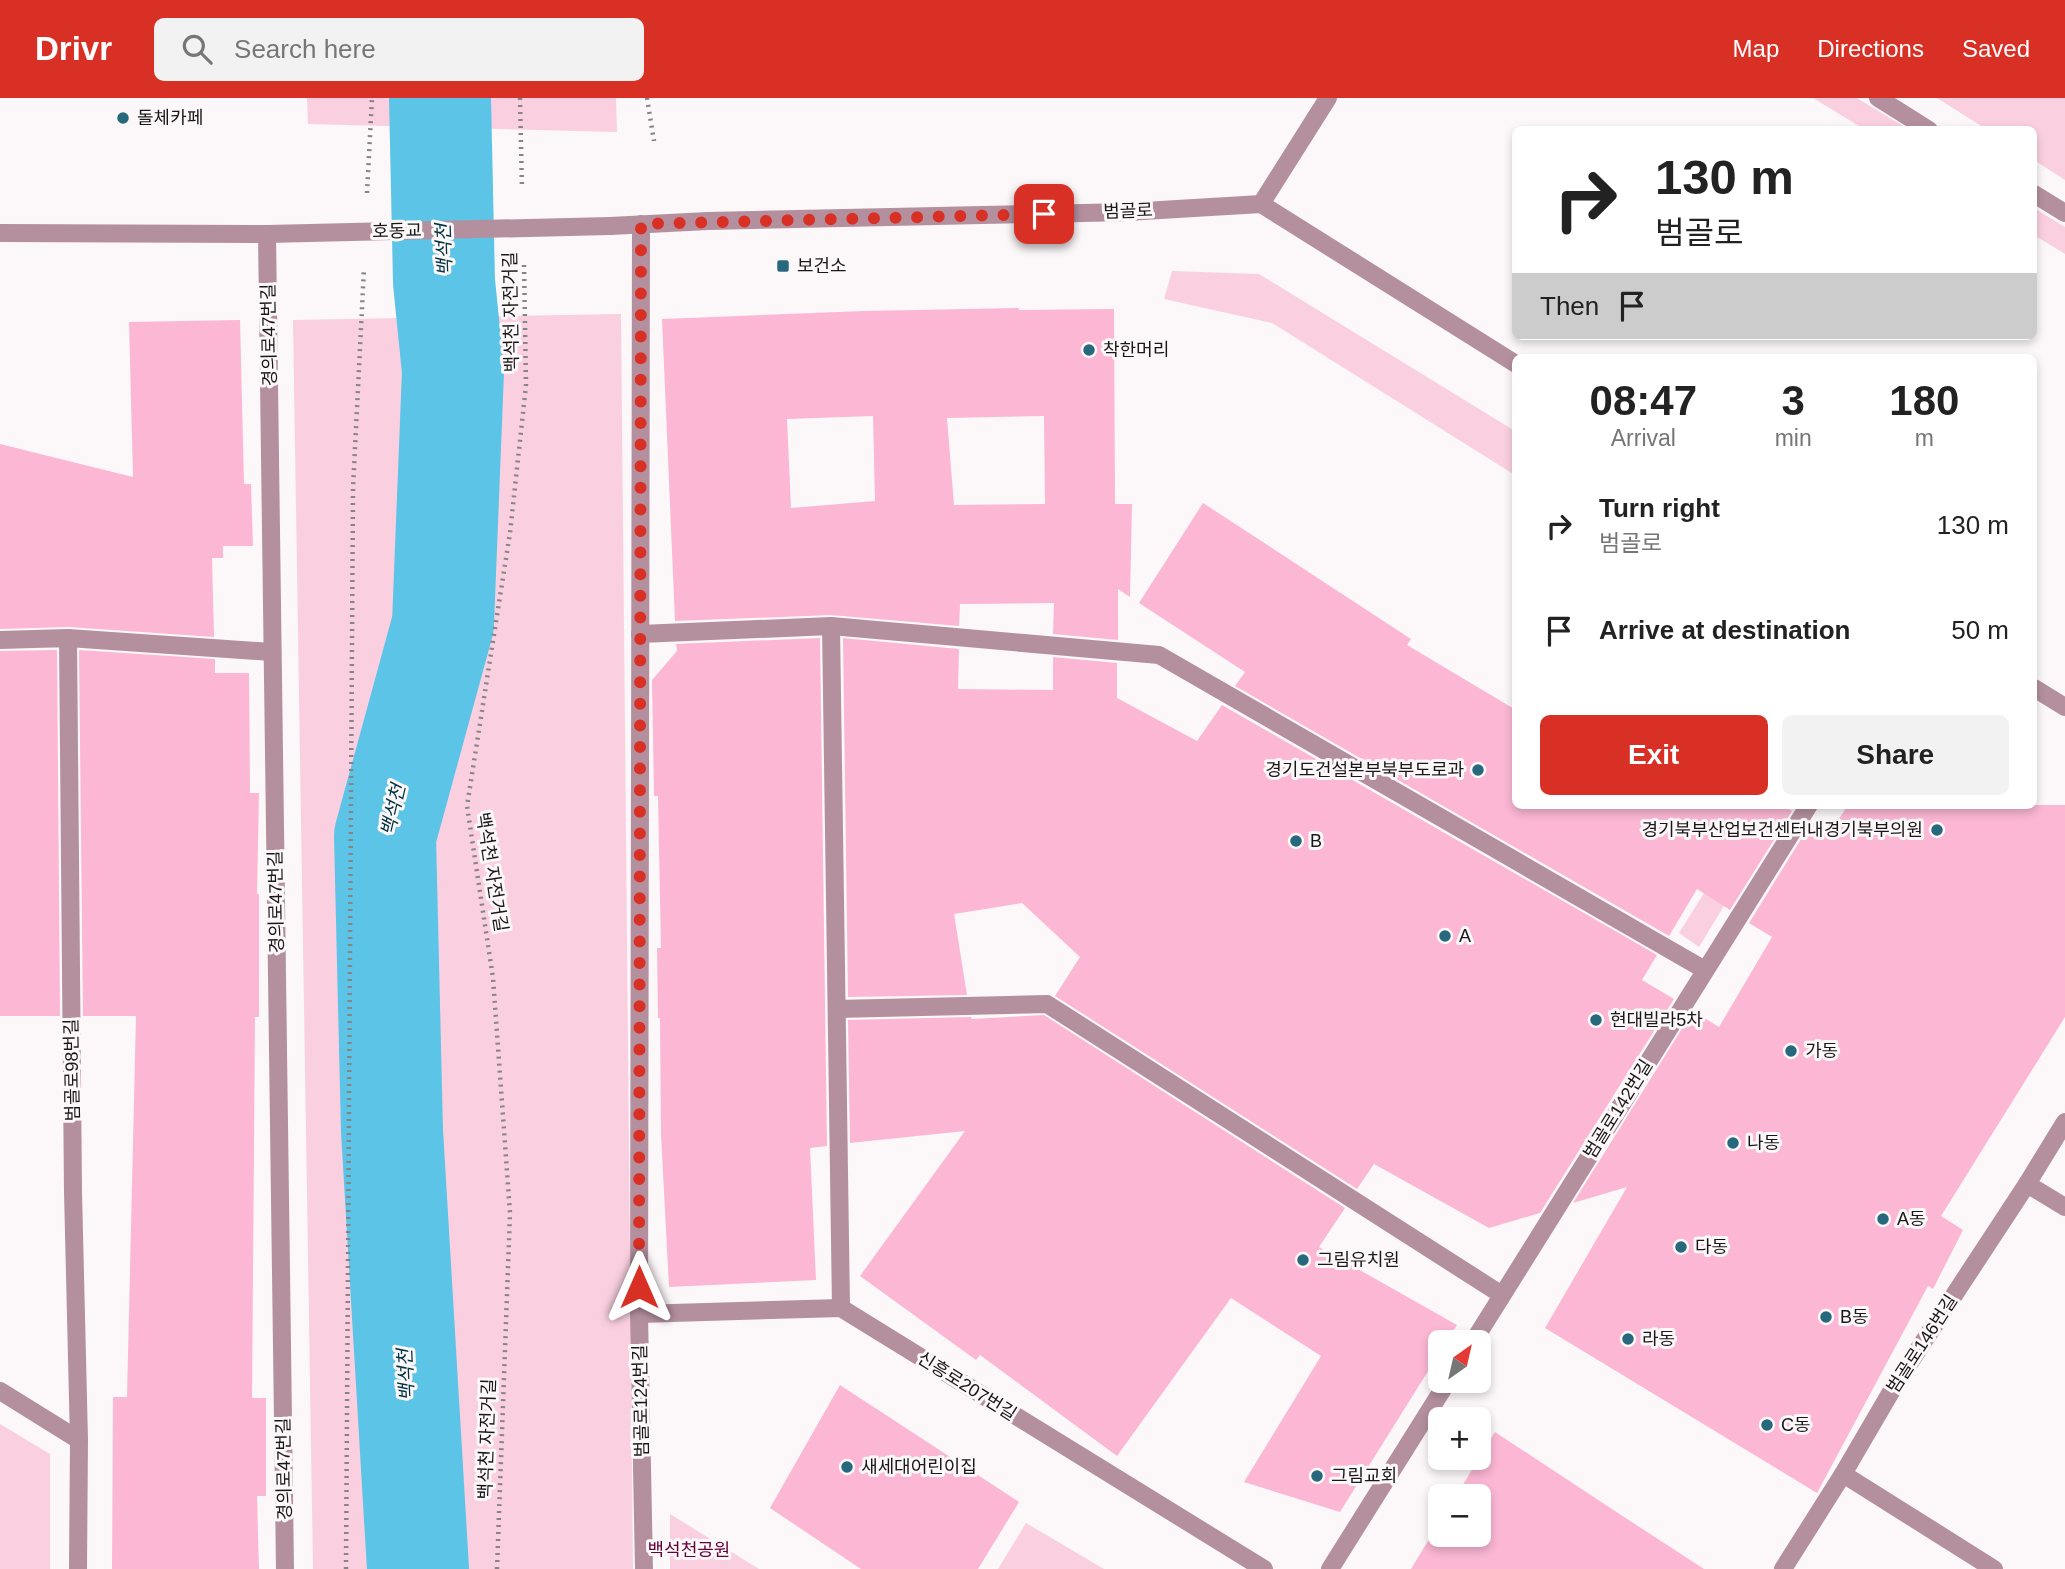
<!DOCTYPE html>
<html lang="en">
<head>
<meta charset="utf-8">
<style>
  body { margin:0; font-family:Helvetica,"Noto Sans KR",sans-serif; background:#f2f2f2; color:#222; height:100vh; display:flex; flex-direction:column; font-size:26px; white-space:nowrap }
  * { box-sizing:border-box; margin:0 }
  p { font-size:23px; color:#767676 }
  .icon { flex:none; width:38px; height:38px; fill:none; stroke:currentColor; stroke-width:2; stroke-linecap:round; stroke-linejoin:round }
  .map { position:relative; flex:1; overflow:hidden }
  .panel { position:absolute; left:1512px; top:256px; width:525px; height:455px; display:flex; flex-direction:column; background:#fff; border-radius:10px; box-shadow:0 4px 10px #0003 }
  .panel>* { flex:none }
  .banner { position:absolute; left:1512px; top:28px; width:525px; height:214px; border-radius:10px; box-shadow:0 4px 10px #0003; background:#fff; color:#222; overflow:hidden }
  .needle { width:46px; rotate:34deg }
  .tools { position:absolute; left:1428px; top:1232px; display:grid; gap:14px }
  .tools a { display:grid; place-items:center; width:63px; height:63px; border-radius:10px; background:#fff; box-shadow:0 4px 10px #0003; font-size:35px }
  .pin { position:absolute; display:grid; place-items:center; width:60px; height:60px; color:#fff; margin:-30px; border-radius:14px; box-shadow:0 4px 10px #0006 }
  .me { position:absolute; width:77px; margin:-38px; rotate:0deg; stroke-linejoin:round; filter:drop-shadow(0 0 5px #0008) }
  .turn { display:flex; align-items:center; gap:24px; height:147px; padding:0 28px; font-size:32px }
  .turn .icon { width:91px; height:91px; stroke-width:2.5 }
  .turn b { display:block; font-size:49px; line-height:60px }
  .then { display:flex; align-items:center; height:66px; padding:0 28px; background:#0003; gap:14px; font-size:26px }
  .eta { display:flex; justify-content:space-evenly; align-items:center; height:119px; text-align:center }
  .eta b { font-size:42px; font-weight:700; line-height:49px }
  .button { display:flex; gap:14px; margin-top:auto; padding:14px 28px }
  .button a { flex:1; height:80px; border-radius:10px; background:#d93025; color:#fff; font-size:28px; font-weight:700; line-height:80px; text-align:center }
  .button a+a { background:#f2f2f2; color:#222 }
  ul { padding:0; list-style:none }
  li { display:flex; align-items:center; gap:21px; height:105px; padding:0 28px }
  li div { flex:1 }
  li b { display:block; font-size:26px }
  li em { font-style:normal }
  header { display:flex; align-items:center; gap:42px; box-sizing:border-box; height:98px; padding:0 35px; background:#d93025; color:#fff }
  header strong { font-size:33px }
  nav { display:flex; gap:38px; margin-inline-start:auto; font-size:24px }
  .search { width:490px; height:63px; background:#f2f2f2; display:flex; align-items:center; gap:18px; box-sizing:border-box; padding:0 24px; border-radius:10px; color:#767676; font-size:26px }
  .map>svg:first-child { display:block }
  .green { fill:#fad0e1 }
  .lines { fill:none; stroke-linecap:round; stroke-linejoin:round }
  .river { stroke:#5cc4e6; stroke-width:102 }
  .building { fill:#fbb7d4; fill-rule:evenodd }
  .path { stroke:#878485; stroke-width:4.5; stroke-dasharray:2 5; stroke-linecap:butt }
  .minor { stroke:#b4909f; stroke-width:18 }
  .minor-bridge { stroke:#b4909f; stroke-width:18 }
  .route { stroke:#d93025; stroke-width:12; stroke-dasharray:0 21.6 }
  .poi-dot { fill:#28687c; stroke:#fcf7f9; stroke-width:2.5 }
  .labels { text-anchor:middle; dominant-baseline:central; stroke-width:6; stroke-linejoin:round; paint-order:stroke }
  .poi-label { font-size:18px; fill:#191718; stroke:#fcf7f9; text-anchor:start }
  .street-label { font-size:18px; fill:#191718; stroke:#fcf7f9 }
  .park-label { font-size:18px; fill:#63003b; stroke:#fcf7f9 }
  .water-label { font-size:19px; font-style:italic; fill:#003341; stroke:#fcf7f9 }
</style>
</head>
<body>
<header>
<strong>Drivr</strong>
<div class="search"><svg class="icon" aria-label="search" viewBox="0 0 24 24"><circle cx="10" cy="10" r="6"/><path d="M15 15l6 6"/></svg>Search here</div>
<nav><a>Map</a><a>Directions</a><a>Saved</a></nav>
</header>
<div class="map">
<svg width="2065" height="1471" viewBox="0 0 2065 1471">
  <rect width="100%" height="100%" fill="#fcf7f9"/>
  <g class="green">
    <polygon points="307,0 616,0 617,34 308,26"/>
    <polygon points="1813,0 1857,0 1908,31 1864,31"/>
    <polygon points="1937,0 2065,0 2065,82 2034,62 2034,32 1986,31"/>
    <polygon points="2034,110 2065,129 2065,156 2034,137"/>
    <polygon points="1172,173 1259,176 1515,333 1515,377 1272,225 1164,201"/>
    <polygon points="621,216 633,1471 313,1471 293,222"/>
    <polygon points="1759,707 1785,707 1699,849 1679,835"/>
    <polygon points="0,1326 50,1356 50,1471 0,1471"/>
    <polygon points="670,1416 759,1471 670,1471"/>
    <polygon points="1026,1425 1104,1471 998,1471"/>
  </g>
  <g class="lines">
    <polyline class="river" points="418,1471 392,1033 385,738 443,526 453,273 444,184 440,0"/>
  </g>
  <g class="building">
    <path d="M1019,210v2l95,-1 1,195h17l-2,93 -12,-8v51l-65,-6 1,-31 -94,1 -1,22 -128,-11 -156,6 -13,-302 201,-8zM873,318l2,85 -84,7 -4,-89zM1044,318l1,88 -91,1 -7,-87z"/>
    <polygon points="240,222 244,386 251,386 253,448 223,448 223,460 212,460 214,539 69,529 0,531 0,346 133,379 129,224"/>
    <polygon points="1203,405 1411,541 1407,547 1516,612 1516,707 1782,707 1792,713 1730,812 1697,791 1669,838 1235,588 1245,574 1139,505"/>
    <polygon points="820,540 827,1048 810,1050 816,1182 669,1189 661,1036 660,920 658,920 657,850 661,850 658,698 654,698 652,582 677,553 676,546"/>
    <polygon points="843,540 959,551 958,591 1053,592 1053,559 1117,565 1117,600 1197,643 1222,607 1657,857 1642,882 1674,901 1540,1115 1489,1130 1374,1066 1357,1091 1055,898 1080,859 1022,805 954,816 967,897 848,899"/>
    <polygon points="57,552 60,918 0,918 0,553"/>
    <polygon points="79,552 215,561 215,575 249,575 250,695 259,695 257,796 259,796 259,919 255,919 252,1300 266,1300 266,1398 257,1398 259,1471 112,1471 113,1299 127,1299 136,918 83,918"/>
    <polygon points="1848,707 2065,707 2065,919 1941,1118 1963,1132 1933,1191 1928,1188 1817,1395 1545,1230 1627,1089 1573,1105 1693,913 1719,929 1772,839 1749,825 1811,725 1829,736"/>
    <polygon points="1044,917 1345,1110 1319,1149 1457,1227 1446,1244 1440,1244 1440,1254 1340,1414 1244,1384 1321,1258 1231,1200 1117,1358 980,1257 976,1262 860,1178 965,1033 850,1045 848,922 971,919 972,921"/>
    <polygon points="840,1287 1019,1404 978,1471 861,1471 770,1410"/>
    <polygon points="1495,1334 1621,1417 1704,1471 1411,1471 1440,1423 1440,1437 1479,1437 1479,1398 1456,1398"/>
  </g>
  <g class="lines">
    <g class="path">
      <polyline points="520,0 522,91"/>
      <polyline points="647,0 654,43"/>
      <polyline points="367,95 372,0"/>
      <polyline points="346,1471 353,391 364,170"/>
      <polyline points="497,1471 510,1115 493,880 467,708 510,435 526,287 524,166"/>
    </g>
    <g class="minor">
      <polyline points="1878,0 1929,32"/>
      <polyline points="2034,96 2065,115"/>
      <polyline points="1261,106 1328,0"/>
      <polyline points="641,126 639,1216 644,1471"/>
      <polyline points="610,128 708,123 1127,114 1261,106 1516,266"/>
      <polyline points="0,135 267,136 285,1471"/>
      <polyline points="831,528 841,1210"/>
      <polyline points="640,536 831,528 1159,557 1705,872"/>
      <polyline points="68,540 272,554"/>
      <polyline points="0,542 68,540 73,1094 79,1342 78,1471"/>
      <polyline points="2034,590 2065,609"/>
      <polyline points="837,911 1047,906 1502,1197"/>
      <polyline points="2027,1086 2065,1109"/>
      <polyline points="639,1216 841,1210 1264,1471"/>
      <polyline points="1473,1244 1809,707"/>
      <polyline points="0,1293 79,1342"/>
      <polyline points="1843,1376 1994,1471"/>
      <polyline points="1330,1471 1448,1283"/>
      <polyline points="1783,1471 1843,1376 1895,1287 2027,1086 2065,1024"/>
    </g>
    <polyline class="minor-bridge" points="267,136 610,128"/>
  </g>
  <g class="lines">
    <polyline class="route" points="639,1189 641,126 1044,116"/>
  </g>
  <g class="poi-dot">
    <circle cx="123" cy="20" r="7"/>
    <rect x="776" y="161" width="14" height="14" rx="3.5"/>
    <circle cx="1089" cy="252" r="7"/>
    <circle cx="1478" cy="672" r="7"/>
    <circle cx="1937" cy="732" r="7"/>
    <circle cx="1296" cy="743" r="7"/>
    <circle cx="1445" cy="838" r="7"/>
    <circle cx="1596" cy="922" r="7"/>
    <circle cx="1791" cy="953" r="7"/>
    <circle cx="1733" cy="1045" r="7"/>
    <circle cx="1883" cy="1121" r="7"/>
    <circle cx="1681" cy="1149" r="7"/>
    <circle cx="1303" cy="1162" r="7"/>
    <circle cx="1826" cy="1219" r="7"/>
    <circle cx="1628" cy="1241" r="7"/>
    <circle cx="1767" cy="1327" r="7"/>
    <circle cx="847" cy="1369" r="7"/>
    <circle cx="1317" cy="1378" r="7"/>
  </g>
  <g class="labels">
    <g class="poi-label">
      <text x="137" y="20">돌체카페</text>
      <text x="797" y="168">보건소</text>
      <text x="1103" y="252">착한머리</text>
      <text x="1464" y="672" text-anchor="end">경기도건설본부북부도로과</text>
      <text x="1923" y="732" text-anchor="end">경기북부산업보건센터내경기북부의원</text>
      <text x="1310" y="743">B</text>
      <text x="1459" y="838">A</text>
      <text x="1610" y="922">현대빌라5차</text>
      <text x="1805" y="953">가동</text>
      <text x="1747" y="1045">나동</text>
      <text x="1897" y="1121">A동</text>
      <text x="1695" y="1149">다동</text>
      <text x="1317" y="1162">그림유치원</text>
      <text x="1840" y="1219">B동</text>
      <text x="1642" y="1241">라동</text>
      <text x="1781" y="1327">C동</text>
      <text x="861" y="1369">새세대어린이집</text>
      <text x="1331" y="1378">그림교회</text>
    </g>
    <g class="street-label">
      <text transform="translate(1128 113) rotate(-2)">범골로</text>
      <text transform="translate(397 133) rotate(-1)">호동교</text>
      <text transform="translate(511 214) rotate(-91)">백석천 자전거길</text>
      <text transform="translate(269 237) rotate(-91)">경의로47번길</text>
      <text transform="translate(492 774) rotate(81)">백석천 자전거길</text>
      <text transform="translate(276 804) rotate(-91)">경의로47번길</text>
      <text transform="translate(72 972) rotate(-91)">범골로98번길</text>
      <text transform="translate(1618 1011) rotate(-58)">범골로142번길</text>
      <text transform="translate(1922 1246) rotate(-57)">범골로146번길</text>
      <text transform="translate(967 1288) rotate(32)">신흥로207번길</text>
      <text transform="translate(641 1303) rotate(-91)">범골로124번길</text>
      <text transform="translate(487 1341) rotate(-88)">백석천 자전거길</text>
      <text transform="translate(284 1371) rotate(-91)">경의로47번길</text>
    </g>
    <g class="park-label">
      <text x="689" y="1452">백석천공원</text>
    </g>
    <g class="water-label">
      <text transform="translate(444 152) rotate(-92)">백석천</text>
      <text transform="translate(393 712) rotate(-77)">백석천</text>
      <text transform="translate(406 1277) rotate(-93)">백석천</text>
    </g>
  </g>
</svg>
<div class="tools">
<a><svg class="needle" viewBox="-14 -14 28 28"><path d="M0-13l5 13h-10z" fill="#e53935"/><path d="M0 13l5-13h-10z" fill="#767676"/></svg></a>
<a>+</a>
<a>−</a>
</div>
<div class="pin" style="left:1044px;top:116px;background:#d93025"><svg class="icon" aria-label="arrive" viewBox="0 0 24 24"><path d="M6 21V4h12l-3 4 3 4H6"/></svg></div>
<svg class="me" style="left:639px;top:1189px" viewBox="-20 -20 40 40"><path d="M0-17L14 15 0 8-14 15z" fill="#d93025" stroke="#fff" stroke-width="4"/></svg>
<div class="banner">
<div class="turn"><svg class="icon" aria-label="right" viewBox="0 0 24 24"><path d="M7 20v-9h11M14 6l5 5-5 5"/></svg><div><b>130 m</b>범골로</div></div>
<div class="then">Then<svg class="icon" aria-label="arrive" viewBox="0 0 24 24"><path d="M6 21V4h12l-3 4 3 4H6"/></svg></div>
</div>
<section class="panel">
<div class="eta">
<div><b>08:47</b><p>Arrival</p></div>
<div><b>3</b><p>min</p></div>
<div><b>180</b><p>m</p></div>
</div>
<ul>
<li><svg class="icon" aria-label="right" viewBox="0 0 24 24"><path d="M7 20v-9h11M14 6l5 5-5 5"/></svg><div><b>Turn right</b><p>범골로</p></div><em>130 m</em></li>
<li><svg class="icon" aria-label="arrive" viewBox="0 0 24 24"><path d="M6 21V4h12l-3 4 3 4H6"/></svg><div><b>Arrive at destination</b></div><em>50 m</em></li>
</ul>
<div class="button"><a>Exit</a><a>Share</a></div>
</section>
</div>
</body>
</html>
